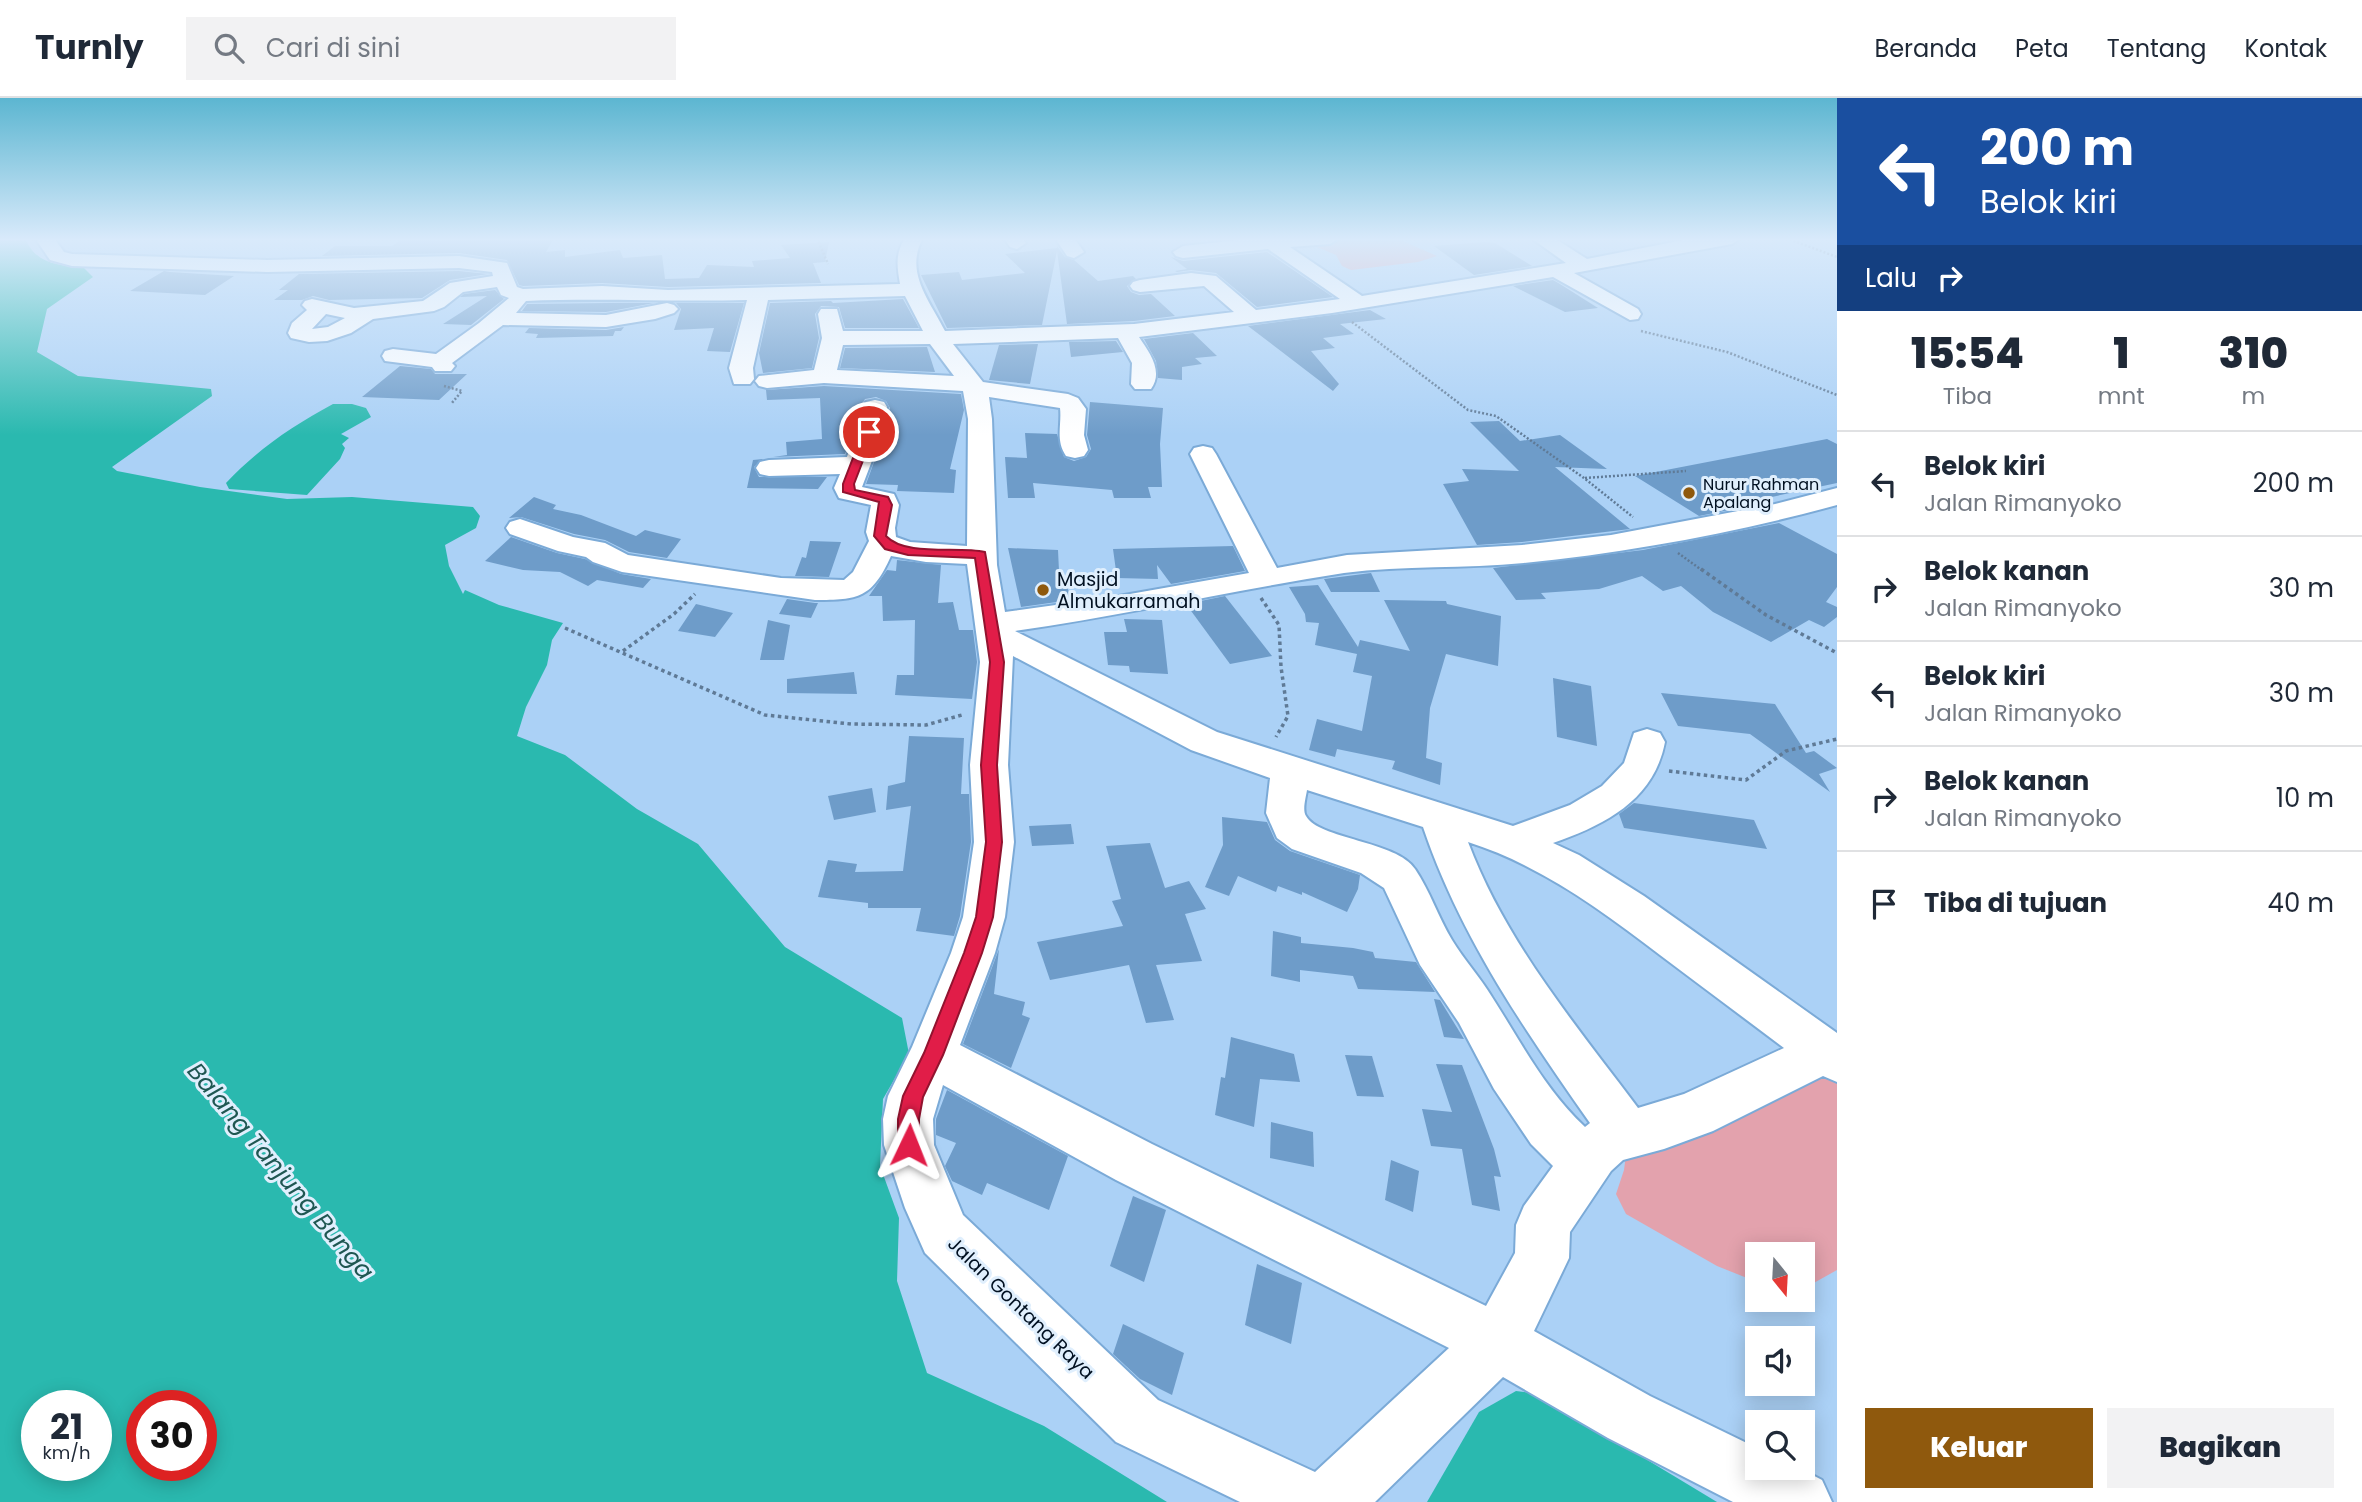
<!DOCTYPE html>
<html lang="id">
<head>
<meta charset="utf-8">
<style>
  body { margin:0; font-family:Poppins,sans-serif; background:#f2f2f3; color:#1f2937; height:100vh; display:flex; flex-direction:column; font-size:26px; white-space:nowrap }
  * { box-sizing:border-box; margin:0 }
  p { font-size:23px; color:#747a83 }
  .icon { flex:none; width:38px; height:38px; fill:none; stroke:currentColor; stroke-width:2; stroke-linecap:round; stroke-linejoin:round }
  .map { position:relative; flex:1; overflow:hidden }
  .side { display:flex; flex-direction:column; background:#fff; width:525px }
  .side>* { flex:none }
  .guide { background:#1a4fa0; color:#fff; overflow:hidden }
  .needle { width:46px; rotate:162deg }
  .fabs { position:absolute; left:1745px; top:1144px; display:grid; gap:14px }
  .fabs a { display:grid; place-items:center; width:70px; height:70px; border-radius:0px; background:#fff; box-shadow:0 4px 18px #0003; font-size:35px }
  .speed { position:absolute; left:21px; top:1292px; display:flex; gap:14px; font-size:35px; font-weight:700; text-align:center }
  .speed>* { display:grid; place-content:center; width:91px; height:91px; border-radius:50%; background:#fff; box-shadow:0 4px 18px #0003; line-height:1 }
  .speed small { font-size:18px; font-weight:400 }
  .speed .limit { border:10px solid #d22; background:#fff; color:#111 }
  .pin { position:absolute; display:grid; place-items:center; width:60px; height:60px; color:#fff; margin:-30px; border:4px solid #fff; border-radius:50%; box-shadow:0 2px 7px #0007 }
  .me { position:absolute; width:77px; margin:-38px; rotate:2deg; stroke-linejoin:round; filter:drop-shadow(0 0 5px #0008) }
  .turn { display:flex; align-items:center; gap:24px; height:147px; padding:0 28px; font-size:32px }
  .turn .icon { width:91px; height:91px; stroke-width:2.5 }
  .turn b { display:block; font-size:49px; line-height:60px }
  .then { display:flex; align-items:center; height:66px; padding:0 28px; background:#0003; gap:14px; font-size:26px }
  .eta { display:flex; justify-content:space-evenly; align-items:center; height:119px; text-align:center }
  .eta b { font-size:42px; font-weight:800; line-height:49px }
  .button { display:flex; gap:14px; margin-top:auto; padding:14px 28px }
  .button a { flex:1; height:80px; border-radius:0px; background:#8f590d; color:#fff; font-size:28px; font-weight:800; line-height:80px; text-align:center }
  .button a+a { background:#f2f2f3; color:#1f2937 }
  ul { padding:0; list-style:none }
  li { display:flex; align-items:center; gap:21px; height:105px; padding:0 28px; border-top:2px solid #e0e1e3 }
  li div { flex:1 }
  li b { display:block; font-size:26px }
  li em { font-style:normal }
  header { display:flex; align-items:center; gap:42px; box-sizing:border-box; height:98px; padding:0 35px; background:#fff; border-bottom:2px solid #e0e1e3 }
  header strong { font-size:33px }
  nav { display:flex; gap:38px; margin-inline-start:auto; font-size:24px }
  .search { width:490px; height:63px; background:#f2f2f3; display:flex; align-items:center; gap:18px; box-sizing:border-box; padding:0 24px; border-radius:0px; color:#747a83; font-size:26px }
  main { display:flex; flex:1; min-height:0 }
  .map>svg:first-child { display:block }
  .green { fill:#e3a2ad }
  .water { fill:#2ab9af; fill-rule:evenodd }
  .building { fill:#6e9cc9 }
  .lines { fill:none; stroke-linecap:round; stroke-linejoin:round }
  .minor-casing { stroke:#7baad7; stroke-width:4 }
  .path-far1 { stroke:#5f7a96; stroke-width:2.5; stroke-dasharray:2 2; stroke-linecap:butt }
  .path { stroke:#5f7a96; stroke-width:3.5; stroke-dasharray:3.5 3.5; stroke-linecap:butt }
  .minor { fill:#fff; fill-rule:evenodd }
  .route { fill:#e11d48; stroke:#92132f; stroke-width:2 }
  .poi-dot { fill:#8f590d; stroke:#e0effd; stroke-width:2.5 }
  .labels { text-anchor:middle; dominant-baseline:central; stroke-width:6; stroke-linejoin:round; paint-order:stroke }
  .far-poi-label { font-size:16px; fill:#011021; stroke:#e0effd; text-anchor:start }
  .poi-label { font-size:19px; fill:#011021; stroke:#e0effd; text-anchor:start }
  .street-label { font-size:19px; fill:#011021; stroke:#e0effd }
  .near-water-label { font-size:24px; font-style:italic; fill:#1f5752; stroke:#e0effd }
</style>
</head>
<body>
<header>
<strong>Turnly</strong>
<div class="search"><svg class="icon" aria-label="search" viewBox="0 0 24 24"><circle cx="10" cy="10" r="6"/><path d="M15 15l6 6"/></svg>Cari di sini</div>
<nav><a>Beranda</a><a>Peta</a><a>Tentang</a><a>Kontak</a></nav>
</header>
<main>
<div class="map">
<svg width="1837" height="1404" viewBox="0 0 1837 1404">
  <rect width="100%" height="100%" fill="#abd1f6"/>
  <g class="green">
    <polygon points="1318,140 1396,140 1437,158 1418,164 1351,172 1342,168 1336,157 1317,149 1314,144"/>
    <polygon points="1837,966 1837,1172 1803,1191 1802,1157 1757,1157 1757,1184 1717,1168 1626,1116 1616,1096 1624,1072 1628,1042"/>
  </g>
  <g class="water">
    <path d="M0,140h25c11,27 34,27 59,30l9,9 -46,32 -10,43 41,24 133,13 1,7 -100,71 5,4 83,16 87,12 65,-2 121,10 7,9 -4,12 -31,17 4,21 14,28 2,-4 34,15 64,18 -11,17 -5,25 -21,42 -9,29 48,19 72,54 61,35 87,103 117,71 7,36 -26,45 -3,67 19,52 -2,63 30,92 117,53 123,76h-1167zM37,1307h59v60h-59zM142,1307h59v60h-59z"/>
    <path d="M333,306h19l14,4 5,9 -30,17 8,4 -7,6 3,4 -5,11 -33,36 -78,-6 -3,-6c31,-33 66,-57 107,-79z"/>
    <polygon points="1516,1293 1538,1296 1717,1404 1427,1404 1479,1314"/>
  </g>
  <g class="building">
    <polygon points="404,140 442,143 445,140 553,142 546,154 565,152 565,159 620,152 623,160 662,157 665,181 699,180 707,167 754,169 752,163 790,160 781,147 829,144 825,164 813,165 821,185 668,189 602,185 523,188 519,187 507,162 459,155 322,158 335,148 392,148"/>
    <polygon points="1485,144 1495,145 1532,168 1474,177 1434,148"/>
    <polygon points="1057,148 1065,159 1074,162 1098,183 1133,178 1136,181 1127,188 1131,194 1139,197 1151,196 1175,218 1134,223 1067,226 1057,153 1042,227 947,230 921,177 959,174 962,182 1025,175 1005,156 1057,150"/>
    <polygon points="1267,154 1333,199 1257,209 1216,175 1191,172 1177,174 1175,173 1187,171 1171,159 1183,163"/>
    <polygon points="164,173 170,174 234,178 205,197 130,193"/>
    <polygon points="459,173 488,176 450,182 422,200 329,202 313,198 302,202 274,202 288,192 279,192 299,176"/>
    <polygon points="1553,182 1560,186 1598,210 1565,214 1513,188"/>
    <polygon points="495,192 504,201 471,227 443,226 487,198 460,199 464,196"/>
    <polygon points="903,201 919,230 845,230 839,209 821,208 815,216 819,240 812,270 763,275 759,255 770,205 831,203 833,205"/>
    <polygon points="609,205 654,205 606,214 522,213 527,206"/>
    <polygon points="676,205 744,205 730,254 707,253 714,230 674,232 681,211"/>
    <polygon points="1370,212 1386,221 1340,226 1354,236 1323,240 1335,250 1311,253 1339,286 1333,293 1248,228"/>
    <polygon points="624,229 621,233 615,233 613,238 536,240 538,236 525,235 529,230 606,232"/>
    <polygon points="1193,235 1217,258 1195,260 1202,266 1182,269 1182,282 1158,280 1156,263 1144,241"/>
    <polygon points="1116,243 1123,254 1071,259 1069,244"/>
    <polygon points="1038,246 1030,286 989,282 999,247"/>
    <polygon points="927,249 935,274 840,270 845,250"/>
    <polygon points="400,268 431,271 435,276 467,276 439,302 362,299"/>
    <polygon points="824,288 961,296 964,312 950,371 956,372 954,395 897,393 898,387 866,386 880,348 890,310 886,303 876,299 865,301 861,308 845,356 773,359 787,357 786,344 822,341 820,300 767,302 766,292"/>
    <polygon points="1090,304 1163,310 1160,346 1162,389 1148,389 1151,400 1114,400 1112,392 1033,385 1035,400 1008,400 1005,359 1027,360 1025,335 1057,336 1064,359 1074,363 1086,359 1091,351 1087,337"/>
    <polygon points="1499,323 1520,343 1560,337 1607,371 1555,369 1630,431 1522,444 1477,447 1443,386 1469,383 1462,371 1519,373 1470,324"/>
    <polygon points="1827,341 1837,346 1837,385 1743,405 1749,408 1699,418 1635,378"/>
    <polygon points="763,361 754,369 759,379 827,379 818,391 747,390 753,362"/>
    <polygon points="534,399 556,407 553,411 581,417 636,438 645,432 681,441 667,460 629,454 605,442 574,436 521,419 509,420"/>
    <polygon points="1779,425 1837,456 1837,489 1826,504 1837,509 1837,519 1824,529 1809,522 1771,544 1713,514 1681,488 1663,493 1642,478 1599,491 1541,495 1546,501 1516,502 1493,470 1643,452"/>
    <polygon points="511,439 557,455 585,461 621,476 651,481 643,490 597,482 588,488 560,474 523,472 485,463"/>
    <polygon points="810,443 841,444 829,479 795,478 802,459 806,460"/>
    <polygon points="1233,448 1245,473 1171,486 1157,467 1158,481 1117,480 1113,451"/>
    <polygon points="1008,450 1058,452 1059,473 1063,473 1071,502 1021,509"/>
    <polygon points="897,462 941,467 938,505 953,504 959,532 973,532 977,564 972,601 895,597 897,577 914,577 915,522 883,523 882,498 869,498 887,472 896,473"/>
    <polygon points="1371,475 1380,494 1331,494 1324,481"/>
    <polygon points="1318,487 1358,549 1360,542 1410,553 1384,502 1446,503 1447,506 1501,518 1498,568 1446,556 1430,610 1426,660 1442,665 1440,687 1392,671 1395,663 1337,651 1335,659 1309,652 1317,621 1362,633 1372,578 1353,574 1357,556 1315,547 1319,525 1306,524 1305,516 1289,489"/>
    <polygon points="1225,498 1272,558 1230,566 1186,506"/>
    <polygon points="787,501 815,505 818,505 811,520 779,516"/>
    <polygon points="696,506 733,515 715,539 678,533"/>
    <polygon points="1124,521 1162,522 1168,576 1130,574 1129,568 1108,567 1104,534 1127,534"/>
    <polygon points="768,522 790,527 784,562 760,562"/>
    <polygon points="854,574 857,596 787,595 787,581"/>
    <polygon points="1553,580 1591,588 1597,648 1557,639"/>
    <polygon points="1661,595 1775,606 1806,655 1814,653 1837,670 1819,676 1830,694 1750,636 1678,628"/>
    <polygon points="909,638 964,640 961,696 969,696 971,744 960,818 954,838 916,833 921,810 868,810 868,805 818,799 828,762 857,766 855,774 903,773 911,708 886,712 888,688 905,684"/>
    <polygon points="872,690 876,714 834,722 828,698"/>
    <polygon points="1634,705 1754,722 1767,751 1624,730 1619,716"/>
    <polygon points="1222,719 1267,724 1275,742 1290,753 1360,777 1358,791 1347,814 1302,794 1302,797 1278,788 1276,794 1238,778 1229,798 1205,789 1223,747"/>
    <polygon points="1071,726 1074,746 1032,748 1029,728"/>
    <polygon points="1150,745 1165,790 1189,783 1206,811 1185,816 1202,863 1156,867 1174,922 1146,925 1129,867 1050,882 1037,844 1123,828 1112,803 1121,801 1106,748"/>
    <polygon points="1273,833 1301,839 1301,845 1353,850 1373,854 1375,860 1416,864 1435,894 1358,891 1353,878 1300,872 1300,884 1271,878"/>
    <polygon points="999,851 994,896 1025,904 1022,917 1030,920 1011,970 963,946"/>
    <polygon points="1434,901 1440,902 1464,941 1444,939"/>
    <polygon points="1231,939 1294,956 1300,984 1260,981 1254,1029 1215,1017 1221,979 1225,980"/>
    <polygon points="1345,957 1372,958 1384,999 1357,998"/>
    <polygon points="1436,966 1462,967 1494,1051 1501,1079 1494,1078 1500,1113 1472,1107 1462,1051 1431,1048 1422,1011 1452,1014"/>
    <polygon points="947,992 1068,1058 1049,1112 987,1085 982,1097 952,1083 945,1068 956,1045 936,1037 936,1021"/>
    <polygon points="1271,1024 1313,1034 1314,1069 1270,1060"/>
    <polygon points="1391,1062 1419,1073 1413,1114 1385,1102"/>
    <polygon points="1133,1098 1166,1112 1144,1184 1110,1168"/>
    <polygon points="1257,1166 1302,1185 1291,1246 1245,1227"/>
    <polygon points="1123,1226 1184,1255 1172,1297 1140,1281 1113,1256"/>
  </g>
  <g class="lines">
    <defs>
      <g id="minor">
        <path d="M35,140h19l10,14 8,2 195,6 192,-4 48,7 10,24 6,2 79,-3 66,4 232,-6c-3,-18 -5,-30 5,-46h18c-19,34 7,63 22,93l189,-7 100,-12 -30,-26 -64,6 -7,-2 -3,-4 3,-4 7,-2 51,-7 25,3 40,34 84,-11 -72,-50 -85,9 -7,-2 -3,-4 10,-6 76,-8h80l-9,6 -40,3 72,49 204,-33 -35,-25h23l33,21 107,-21h47l-9,6 -158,29 64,36 3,5 -3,5 -8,1 -77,-43 -221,36 -193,24c10,15 25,34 12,52h-16l-4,-5 1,-21 -14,-25 -165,6 30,38 85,12 10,4 8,11 -2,26 4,15 -4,6 -9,2 -9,-2c-11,-16 -4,-31 -6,-48l-71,-11 3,22 5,146 8,47 108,-15 136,-24 -59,-119 4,-6 9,-2 9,2 4,6 61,114 70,-13 175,-10 89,-10 164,-31 62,-16v17c-102,28 -207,47 -313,58 -59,6 -120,2 -180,10 -110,17 -218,42 -329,58l202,101 296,94 57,-21 32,-19 22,-23 10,-30 13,-4 13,4 5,9c-11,58 -60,83 -112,101l26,12 65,41 193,137v49l-14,-6 -110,55 -49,18 -41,11 -12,11 -41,61 -1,26 -35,73 116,65 107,52v20h42l23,12 10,22h-99l-125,-64 -105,-61 -128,125h-135l-124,-60 -191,-189 -20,-45 -21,-63 -1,-26 5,-23 24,-49 39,-94 12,-36 11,-75 -4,-77 10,-103 -13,-98 -41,-2 -35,-6c-19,42 -32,44 -76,44l-193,-28 -29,-10 -7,-5 -28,-6 -48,-17 -4,-6 4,-6 10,-3 53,18 32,6 23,12 153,23 63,2 9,-8 16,-31 -3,-9 5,-27 -32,-7 -5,-10 6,-14 -71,2 -9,-2 -4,-6 4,-6 9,-2 78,-3 16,-50 3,-5 9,-2 9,2 3,5 -9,38 -16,42 32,7 5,11 -4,23 1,9 14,5 57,4 1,-127 -5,-28 -139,-8 -57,5 -8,-2 -4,-5 4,-5 55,-6 8,-32 -4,-24 3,-5h16l6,22h80l-18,-35 -137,4 -15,68 1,11 -4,5h-16l-5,-16 18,-68c-74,2 -147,-2 -221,1l-10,12 90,2 61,-12 7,2 4,4 -4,4 -19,6 -49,8 -103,-2 -51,38 3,3 -4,5h-16l-3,-4 -47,-6 -3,-5 3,-5 8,-2 43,5 43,-31 30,-25 -8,-3 -4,-8 -34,5 -19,15 -10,4 -61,8 -22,14 -24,8 -18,1 -18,-4 -3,-5 4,-10 15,-13 -5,-5 3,-4 7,-2 42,9 69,-7 27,-18 43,-7 -1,-4 -33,-4 -192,4 -195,-6 -22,-6zM326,216l19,4 -17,9 -16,2zM930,246l24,32 -117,-6 6,-25zM1013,558l178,94 79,28 -4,35 11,25 15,11 69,24 23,15 36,77 39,58 35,66 37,55 22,22 -29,40 -8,19 -1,28 -29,53 -334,-162 -192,-99 35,-92 10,-36 9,-75 -6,-77zM1307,692l116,37c37,109 101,202 167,296l-5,4c-40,-37 -64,-85 -93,-130 -12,-20 -28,-37 -40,-57 -14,-23 -22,-49 -37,-71 -18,-28 -97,-30 -109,-53 -4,-6 0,-19 1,-26zM1468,744c72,23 132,67 192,113 41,31 83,62 124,93l-100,46 -46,14c-63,-84 -133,-167 -170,-266zM943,987l173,95 333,168 -134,124 -157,-72 -195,-185 -29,-70 -1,-26z"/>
        <polygon points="1004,140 1023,140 1026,145 1017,151 1010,149"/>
        <polygon points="1055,140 1074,140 1084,154 1074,160 1067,158"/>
      </g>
    </defs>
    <use href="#minor" class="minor-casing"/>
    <g class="path-far1">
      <polyline points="817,140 828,166"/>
      <polyline points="1786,140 1837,159"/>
      <polyline points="470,144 499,140"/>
      <polyline points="1352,224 1468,312 1496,318 1584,380 1633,419"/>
      <polyline points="1641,233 1727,254 1837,297"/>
      <polyline points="444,288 462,293 451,306"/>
      <polyline points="1585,380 1686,373"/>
      <polyline points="1678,455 1703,473"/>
    </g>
    <g class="path">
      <polyline points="1701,471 1766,517 1837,555"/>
      <polyline points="1261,500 1279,527 1281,569 1288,618 1276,639"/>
      <polyline points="565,530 765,617 851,626 926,627 962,617"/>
      <polyline points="623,553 674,516 695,496"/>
      <polyline points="1669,673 1746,682 1786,653 1837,641"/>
    </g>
    <use href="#minor" class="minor"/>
  </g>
  <linearGradient id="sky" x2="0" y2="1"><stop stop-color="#5cb6d1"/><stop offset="0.42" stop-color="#d9eafb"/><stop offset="1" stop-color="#d9eafb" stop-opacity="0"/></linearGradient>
  <rect width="1837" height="337" fill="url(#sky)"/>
  <path class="route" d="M869,331l5,3 -20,52 1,6 33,7 4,8 -6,31c20,21 71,10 99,16l19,110 -7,103 5,77 -9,75 -11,36 -39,102 -20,42 -4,22v26l-3,7 -7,3 -8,-3 -3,-7v-26l5,-23 21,-43 40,-100 12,-36 10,-75 -5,-77 9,-103 -15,-104 -67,-3 -23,-6 -11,-13 5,-34 -36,-10v-8l20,-52z"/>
  <g class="poi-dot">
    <circle cx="1689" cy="395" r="7"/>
    <circle cx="1043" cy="492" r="7"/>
  </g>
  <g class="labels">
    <g class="far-poi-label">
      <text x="1703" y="386">Nurur Rahman<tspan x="1703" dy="18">Apalang</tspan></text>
    </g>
    <g class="poi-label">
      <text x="1057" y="481">Masjid<tspan x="1057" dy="22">Almukarramah</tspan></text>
    </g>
    <g class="street-label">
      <text transform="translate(1021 1210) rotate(44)">Jalan Gontang Raya</text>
    </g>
    <g class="near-water-label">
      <text transform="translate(281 1073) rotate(50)">Balang Tanjung Bunga</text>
    </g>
  </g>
</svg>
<div class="fabs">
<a><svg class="needle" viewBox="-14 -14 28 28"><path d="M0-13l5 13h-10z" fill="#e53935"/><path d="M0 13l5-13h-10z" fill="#747a83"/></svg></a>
<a><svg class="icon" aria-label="sound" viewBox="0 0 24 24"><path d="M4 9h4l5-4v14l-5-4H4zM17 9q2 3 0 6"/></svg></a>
<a><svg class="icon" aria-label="search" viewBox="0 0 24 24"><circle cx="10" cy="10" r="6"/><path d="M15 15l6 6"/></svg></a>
</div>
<div class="speed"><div>21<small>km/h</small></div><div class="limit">30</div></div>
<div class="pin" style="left:869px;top:334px;background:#d93025"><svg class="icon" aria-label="arrive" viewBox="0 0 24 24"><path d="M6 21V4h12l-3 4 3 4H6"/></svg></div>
<svg class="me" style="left:909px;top:1047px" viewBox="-20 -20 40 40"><path d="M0-17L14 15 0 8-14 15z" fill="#e11d48" stroke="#fff" stroke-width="4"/></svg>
</div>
<section class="side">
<div class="guide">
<div class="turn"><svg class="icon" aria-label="left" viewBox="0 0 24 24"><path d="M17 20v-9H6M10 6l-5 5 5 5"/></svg><div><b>200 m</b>Belok kiri</div></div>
<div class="then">Lalu<svg class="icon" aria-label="right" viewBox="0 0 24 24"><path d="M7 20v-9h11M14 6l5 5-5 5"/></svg></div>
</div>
<div class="eta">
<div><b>15:54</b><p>Tiba</p></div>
<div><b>1</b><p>mnt</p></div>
<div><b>310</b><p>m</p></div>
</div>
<ul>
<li><svg class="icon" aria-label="left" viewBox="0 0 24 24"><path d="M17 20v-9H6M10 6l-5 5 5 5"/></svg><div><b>Belok kiri</b><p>Jalan Rimanyoko</p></div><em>200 m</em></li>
<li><svg class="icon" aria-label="right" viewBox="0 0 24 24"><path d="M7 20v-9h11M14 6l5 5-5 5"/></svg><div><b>Belok kanan</b><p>Jalan Rimanyoko</p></div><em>30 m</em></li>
<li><svg class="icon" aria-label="left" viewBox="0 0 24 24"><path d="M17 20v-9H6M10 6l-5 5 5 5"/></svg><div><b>Belok kiri</b><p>Jalan Rimanyoko</p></div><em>30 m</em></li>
<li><svg class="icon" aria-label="right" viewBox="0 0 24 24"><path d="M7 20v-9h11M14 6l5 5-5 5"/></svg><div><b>Belok kanan</b><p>Jalan Rimanyoko</p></div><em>10 m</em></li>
<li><svg class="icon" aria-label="arrive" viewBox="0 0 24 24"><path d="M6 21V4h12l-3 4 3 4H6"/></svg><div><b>Tiba di tujuan</b></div><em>40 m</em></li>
</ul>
<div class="button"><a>Keluar</a><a>Bagikan</a></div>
</section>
</main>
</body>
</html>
